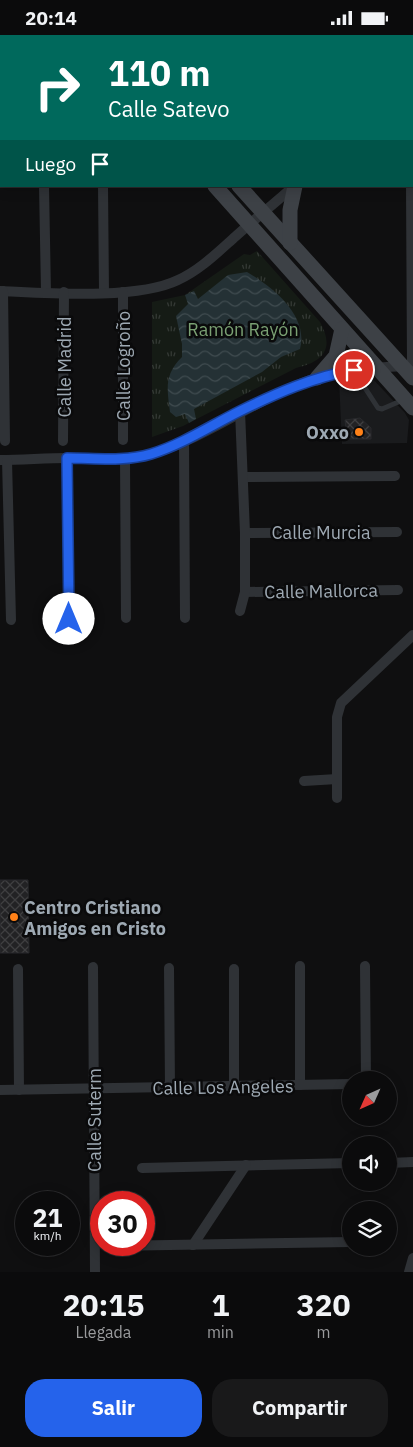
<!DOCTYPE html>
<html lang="es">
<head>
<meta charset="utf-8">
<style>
  body { margin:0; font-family:"IBM Plex Sans",sans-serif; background:#19191a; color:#f1f3f6; height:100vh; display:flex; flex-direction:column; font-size:19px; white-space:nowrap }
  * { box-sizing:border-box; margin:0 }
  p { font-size:16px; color:#9a9b9d }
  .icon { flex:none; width:28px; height:28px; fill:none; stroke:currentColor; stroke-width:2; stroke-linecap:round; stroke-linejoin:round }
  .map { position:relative; height:1237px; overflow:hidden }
  .details { display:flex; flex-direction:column; background:#0b0b0c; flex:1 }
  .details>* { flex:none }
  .hud { position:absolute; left:0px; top:0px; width:414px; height:152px; box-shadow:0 2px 12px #0003,0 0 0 1px #2b2b2d; background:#00695c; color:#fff; overflow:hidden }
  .needle { width:32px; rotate:225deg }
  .buttons { position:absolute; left:342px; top:1036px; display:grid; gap:10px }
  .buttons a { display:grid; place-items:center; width:55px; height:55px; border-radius:50%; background:#0b0b0c; box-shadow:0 2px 12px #0003,0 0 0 1px #2b2b2d; font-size:25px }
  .speed { position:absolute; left:15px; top:1156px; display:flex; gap:10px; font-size:25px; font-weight:700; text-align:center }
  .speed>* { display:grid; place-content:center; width:65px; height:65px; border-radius:50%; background:#0b0b0c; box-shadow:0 2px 12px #0003,0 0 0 1px #2b2b2d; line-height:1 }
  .speed small { font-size:12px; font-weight:400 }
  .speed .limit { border:8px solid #d22; background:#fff; color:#111 }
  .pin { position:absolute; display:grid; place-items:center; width:42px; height:42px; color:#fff; margin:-21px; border:2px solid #fff; border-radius:50%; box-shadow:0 1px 5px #0007 }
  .me { position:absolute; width:55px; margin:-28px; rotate:0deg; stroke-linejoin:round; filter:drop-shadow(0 0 4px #0008) }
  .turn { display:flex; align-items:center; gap:18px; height:105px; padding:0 25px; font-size:22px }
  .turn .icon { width:65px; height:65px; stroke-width:2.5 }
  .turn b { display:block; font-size:35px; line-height:42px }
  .then { display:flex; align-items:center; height:48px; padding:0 25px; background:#0003; gap:10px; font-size:19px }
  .eta { display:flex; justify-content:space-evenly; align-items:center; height:85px; text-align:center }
  .eta b { font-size:30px; font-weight:800; line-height:35px }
  .action { display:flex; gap:10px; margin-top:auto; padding:10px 25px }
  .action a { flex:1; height:58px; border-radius:20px; background:#2563eb; color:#fff; font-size:20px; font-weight:800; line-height:58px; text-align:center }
  .action a+a { background:#19191a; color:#f1f3f6 }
  .status { display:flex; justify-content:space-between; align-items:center; height:35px; padding:0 25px; background:#0b0b0c; direction:ltr }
  .status svg { height:14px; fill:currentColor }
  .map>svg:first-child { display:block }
  .built { fill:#1a1b1d }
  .park { fill:url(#park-tufts) }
  .water { fill:url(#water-waves) }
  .building { fill:url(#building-cross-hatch); stroke:#28292c }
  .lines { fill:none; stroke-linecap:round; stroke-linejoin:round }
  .lane { stroke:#2f3236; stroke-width:5 }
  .street { stroke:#2f3236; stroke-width:10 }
  .secondary { stroke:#3d4146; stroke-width:15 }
  .route-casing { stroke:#184099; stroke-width:12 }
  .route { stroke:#2563eb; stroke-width:9 }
  .poi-dot { fill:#ff8118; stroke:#0a0a0b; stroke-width:2 }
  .labels { text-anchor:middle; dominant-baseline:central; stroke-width:5; stroke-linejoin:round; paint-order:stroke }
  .park-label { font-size:18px; fill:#7aa073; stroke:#0a0a0b }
  .street-label { font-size:18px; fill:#9ea9b3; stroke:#0a0a0b }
  .poi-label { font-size:18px; font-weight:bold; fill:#9ea9b3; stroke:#0a0a0b; text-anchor:end }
</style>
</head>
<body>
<div class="status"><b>20:14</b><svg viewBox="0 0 49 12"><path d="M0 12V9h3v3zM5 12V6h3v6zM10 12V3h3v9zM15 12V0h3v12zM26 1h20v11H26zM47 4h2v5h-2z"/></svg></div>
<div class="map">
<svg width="413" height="1237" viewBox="0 0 413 1237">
  <defs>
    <pattern id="park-tufts" width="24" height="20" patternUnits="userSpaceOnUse" patternTransform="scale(1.25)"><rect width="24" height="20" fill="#151b15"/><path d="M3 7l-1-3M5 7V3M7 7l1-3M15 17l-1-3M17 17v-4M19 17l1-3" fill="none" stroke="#343935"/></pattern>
    <pattern id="water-waves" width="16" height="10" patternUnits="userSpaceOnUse" patternTransform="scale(1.25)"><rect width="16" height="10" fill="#243135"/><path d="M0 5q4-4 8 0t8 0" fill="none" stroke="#404c50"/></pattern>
    <pattern id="building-cross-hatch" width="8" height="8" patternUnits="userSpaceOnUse" patternTransform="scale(1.25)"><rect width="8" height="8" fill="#222224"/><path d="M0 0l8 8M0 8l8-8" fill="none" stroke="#3f3f41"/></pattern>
  </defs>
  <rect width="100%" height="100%" fill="#0f0f10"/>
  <polygon class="built" points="369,340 405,378 409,385 407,408 342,409 339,344"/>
  <path class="park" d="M257,216l63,71c15,27 3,40 -24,46l-113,58 -31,11v-135l33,-7 59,-41 6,1z"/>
  <path class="water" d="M247,237c26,15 62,44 53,77l-19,8 -19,15 -68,37 2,10 -7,4 -4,-9 -9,3 -6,-5c-3,-24 -6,-37 12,-55v-13l-6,-28 12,-12 -3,-9 9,-4 4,8 30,-24z"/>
  <g class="building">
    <polygon points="360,383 371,393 371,404 350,404 347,402 345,385"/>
    <polygon points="0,845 28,845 29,918 0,918"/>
  </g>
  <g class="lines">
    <polyline class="lane" points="354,336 378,373 382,374 403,365"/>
    <g class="street">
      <polyline points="412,34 413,34"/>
      <polyline points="44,151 46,257"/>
      <polyline points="103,151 104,257"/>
      <polyline points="411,151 412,331"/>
      <path d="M0,256c47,2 137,9 178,-11 22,-10 40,-28 58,-44 19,-17 39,-33 58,-50"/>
      <polyline points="3,256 5,406"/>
      <polyline points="123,405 123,257"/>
      <polyline points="63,406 64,257"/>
      <polyline points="184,407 185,583"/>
      <polyline points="67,423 69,584"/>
      <polyline points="125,424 126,583"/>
      <path d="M0,425c23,0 45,-2 68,-2 28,0 56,4 83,-4 58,-17 107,-57 165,-76 31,-10 65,-11 97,-12"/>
      <polyline points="7,425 11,585"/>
      <polyline points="244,442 395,441"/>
      <polyline points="245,498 397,497"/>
      <polyline points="245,557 398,555"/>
      <polyline points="240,576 245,557 245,498 240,376"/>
      <polyline points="304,746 337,744"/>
      <polyline points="337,763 337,682 341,668 413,600"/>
      <polyline points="300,931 300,1050"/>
      <polyline points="365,931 366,1045"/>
      <polyline points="93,932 95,1237"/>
      <polyline points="169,933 170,1053"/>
      <polyline points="18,934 19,1055"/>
      <polyline points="234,1052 234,934"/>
      <polyline points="0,1055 351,1049"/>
      <polyline points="389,1128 413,1127"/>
      <polyline points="142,1133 351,1128"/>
      <polyline points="193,1210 246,1130"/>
      <polyline points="112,1211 351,1207"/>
      <polyline points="409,1237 413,1223"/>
    </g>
    <g class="secondary">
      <polyline points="93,0 94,1"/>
      <polyline points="117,0 118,1"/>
      <polyline points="215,151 413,373"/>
      <polyline points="239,151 413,343"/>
      <polyline points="290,208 290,175 295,151"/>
      <polyline points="317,343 336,321 342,294"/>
    </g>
  </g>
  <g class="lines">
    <defs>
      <path id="route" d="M69,584l-2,-161c28,0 57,4 84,-4 32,-10 59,-28 89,-43 37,-18 73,-34 114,-41"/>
    </defs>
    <use href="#route" class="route-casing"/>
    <use href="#route" class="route"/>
  </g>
  <g class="poi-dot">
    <circle cx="359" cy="397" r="5"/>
    <circle cx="14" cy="882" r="5"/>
  </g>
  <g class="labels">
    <g class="park-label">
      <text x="243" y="294">Ramón Rayón</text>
    </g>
    <g class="street-label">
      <text transform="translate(123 331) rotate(-90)">Calle Logroño</text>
      <text transform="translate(64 332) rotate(-90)">Calle Madrid</text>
      <text x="321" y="497">Calle Murcia</text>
      <text transform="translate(321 556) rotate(-1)">Calle Mallorca</text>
      <text transform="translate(223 1052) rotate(-1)">Calle Los Angeles</text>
      <text transform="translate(94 1085) rotate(-90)">Calle Suterm</text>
    </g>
    <g class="poi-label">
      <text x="349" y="397">Oxxo</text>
      <text x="24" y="872" text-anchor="start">Centro Cristiano<tspan x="24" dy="21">Amigos en Cristo</tspan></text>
    </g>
  </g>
</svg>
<div class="buttons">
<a><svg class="needle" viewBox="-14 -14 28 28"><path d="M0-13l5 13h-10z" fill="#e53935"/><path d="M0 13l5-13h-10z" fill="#9a9b9d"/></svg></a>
<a><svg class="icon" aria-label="sound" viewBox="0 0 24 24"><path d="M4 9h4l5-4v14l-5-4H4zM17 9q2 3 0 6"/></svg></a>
<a><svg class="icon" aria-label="layers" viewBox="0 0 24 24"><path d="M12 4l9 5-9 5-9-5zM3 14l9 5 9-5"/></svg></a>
</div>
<div class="speed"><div>21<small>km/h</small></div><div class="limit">30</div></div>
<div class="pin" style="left:354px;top:335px;background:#d93025"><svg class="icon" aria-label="arrive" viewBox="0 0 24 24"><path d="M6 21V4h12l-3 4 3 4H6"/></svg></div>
<svg class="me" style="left:69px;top:584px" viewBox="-20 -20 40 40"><circle r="19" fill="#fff"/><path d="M0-13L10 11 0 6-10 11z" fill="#2563eb"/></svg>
<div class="hud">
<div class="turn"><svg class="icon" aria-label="right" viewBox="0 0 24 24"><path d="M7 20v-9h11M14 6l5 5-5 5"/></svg><div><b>110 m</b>Calle Satevo</div></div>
<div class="then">Luego<svg class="icon" aria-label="arrive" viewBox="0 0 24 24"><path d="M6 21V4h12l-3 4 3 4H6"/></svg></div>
</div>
</div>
<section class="details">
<div class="eta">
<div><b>20:15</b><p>Llegada</p></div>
<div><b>1</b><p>min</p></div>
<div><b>320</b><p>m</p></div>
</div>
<div class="action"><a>Salir</a><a>Compartir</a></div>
</section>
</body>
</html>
